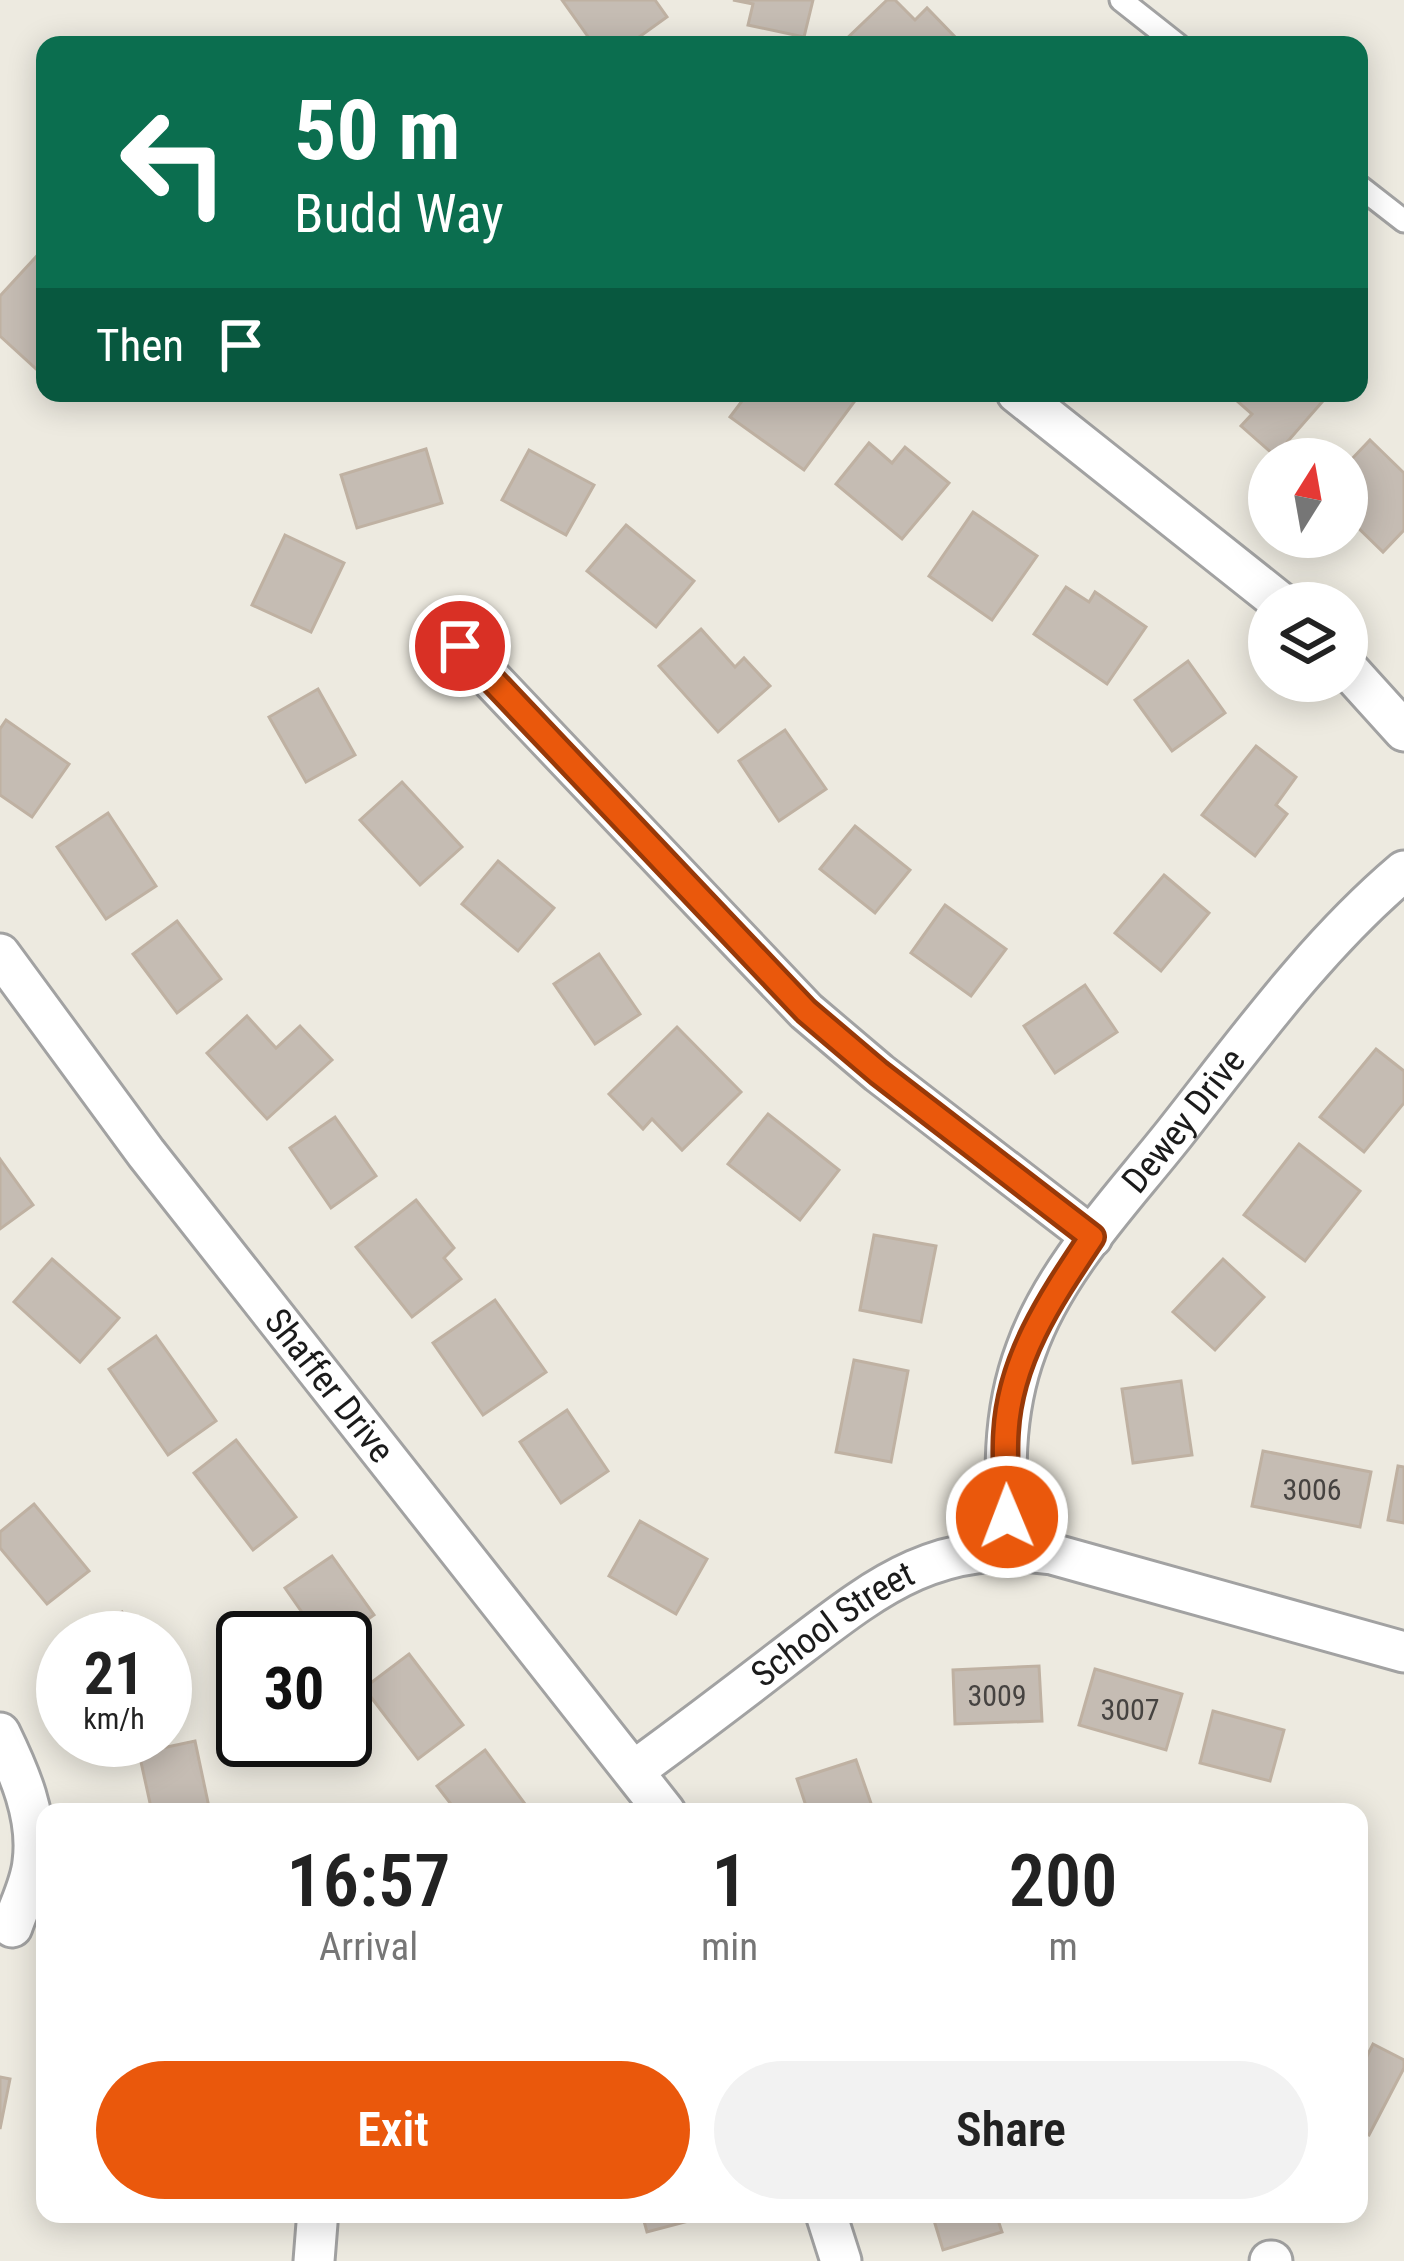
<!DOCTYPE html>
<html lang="en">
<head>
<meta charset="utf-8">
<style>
  body { margin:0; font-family:"Roboto Condensed",sans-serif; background:#f2f2f2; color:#222; height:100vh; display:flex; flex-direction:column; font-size:45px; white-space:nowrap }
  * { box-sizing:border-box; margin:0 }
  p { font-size:39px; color:#767676 }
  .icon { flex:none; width:66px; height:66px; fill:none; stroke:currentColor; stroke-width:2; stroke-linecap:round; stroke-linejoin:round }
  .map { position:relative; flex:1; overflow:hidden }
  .sheet { position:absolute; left:36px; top:1803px; width:1332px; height:420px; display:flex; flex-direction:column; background:#fff; border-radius:24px; box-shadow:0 6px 30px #0003 }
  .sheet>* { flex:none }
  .banner { position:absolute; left:36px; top:36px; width:1332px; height:366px; border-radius:24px; box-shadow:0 6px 30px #0003; background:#0b6e4f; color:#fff; overflow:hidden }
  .needle { width:78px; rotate:11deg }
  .buttons { position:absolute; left:1248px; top:438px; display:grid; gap:24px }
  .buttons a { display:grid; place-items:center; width:120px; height:120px; border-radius:50%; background:#fff; box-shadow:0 6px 30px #0003; font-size:60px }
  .speed { position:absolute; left:36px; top:1611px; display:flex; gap:24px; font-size:60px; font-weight:700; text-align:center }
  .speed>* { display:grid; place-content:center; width:156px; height:156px; border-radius:50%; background:#fff; box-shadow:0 6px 30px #0003; line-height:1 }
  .speed small { font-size:30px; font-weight:400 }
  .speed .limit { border:6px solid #111; border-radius:18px; background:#fff; color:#111 }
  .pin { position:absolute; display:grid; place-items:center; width:102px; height:102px; color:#fff; margin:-51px; border:6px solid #fff; border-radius:50%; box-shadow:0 3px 12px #0007 }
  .me { position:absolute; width:132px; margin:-66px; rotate:359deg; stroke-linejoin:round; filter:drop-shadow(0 0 9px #0008) }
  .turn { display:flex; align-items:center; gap:42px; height:252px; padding:0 60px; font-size:54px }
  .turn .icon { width:156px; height:156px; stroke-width:2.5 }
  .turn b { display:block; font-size:84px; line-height:102px }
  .then { display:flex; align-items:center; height:114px; padding:0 60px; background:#0003; gap:24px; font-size:45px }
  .eta { display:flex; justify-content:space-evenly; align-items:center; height:204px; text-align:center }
  .eta b { font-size:72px; font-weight:600; line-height:84px }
  .primary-button { display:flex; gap:24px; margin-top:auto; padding:24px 60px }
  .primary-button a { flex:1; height:138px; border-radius:72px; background:#ea580c; color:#fff; font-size:48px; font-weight:600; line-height:138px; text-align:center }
  .primary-button a+a { background:#f2f2f2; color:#222 }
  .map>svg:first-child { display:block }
  .building { fill:#c5bcb3; stroke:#bfb1a2; stroke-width:3 }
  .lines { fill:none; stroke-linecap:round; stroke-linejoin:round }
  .lane-casing { stroke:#a2a2a2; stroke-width:27 }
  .street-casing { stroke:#a2a2a2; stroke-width:45 }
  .lane { stroke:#fff; stroke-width:21 }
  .street { stroke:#fff; stroke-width:39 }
  .route-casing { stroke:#983908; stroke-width:30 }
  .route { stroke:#ea580c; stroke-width:21 }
  .labels { text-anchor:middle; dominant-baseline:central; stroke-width:12; stroke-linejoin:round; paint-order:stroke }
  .number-label { font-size:30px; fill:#464341 }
  .street-label { font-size:36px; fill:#1b1b1b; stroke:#fff }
</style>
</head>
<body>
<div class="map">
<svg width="1404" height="2261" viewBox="0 0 1404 2261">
  <rect width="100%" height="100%" fill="#edeae0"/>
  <g class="building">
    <polygon points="562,0 655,0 667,17 628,45 594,45"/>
    <polygon points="733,0 813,0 804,37 748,25 753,4"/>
    <polygon points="887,0 895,0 915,20 927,8 958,40 953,45 840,45"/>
    <polygon points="45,247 45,377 0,336 0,296"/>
    <polygon points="748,393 851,393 857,398 804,470 730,417"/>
    <polygon points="1228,393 1328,393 1329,394 1275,456 1241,426 1252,414"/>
    <polygon points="1370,440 1404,473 1404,530 1383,552 1347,517 1361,503 1347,489 1347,464"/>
    <polygon points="869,443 892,463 905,447 949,483 902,539 836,484"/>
    <polygon points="426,449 442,503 357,528 341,475"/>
    <polygon points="529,450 594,485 566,535 502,500"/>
    <polygon points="973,512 1037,556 992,620 929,576"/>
    <polygon points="626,525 694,581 656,627 587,571"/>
    <polygon points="285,535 344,563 311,632 252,605"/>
    <polygon points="1066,587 1089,602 1095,592 1146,627 1107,684 1034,634"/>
    <polygon points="701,629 735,667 744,658 770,686 718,732 659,666"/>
    <polygon points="1188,661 1225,713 1172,751 1135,700"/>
    <polygon points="318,689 355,755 306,782 269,717"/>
    <polygon points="6,720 69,764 32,817 0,795 0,729"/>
    <polygon points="785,730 826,789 779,821 739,761"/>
    <polygon points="1256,746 1296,777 1276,805 1287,814 1255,856 1202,815"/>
    <polygon points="402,782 462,847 420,885 360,820"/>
    <polygon points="108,813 156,886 106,919 57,847"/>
    <polygon points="855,826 910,870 875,913 820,869"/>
    <polygon points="498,861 554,908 518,951 462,904"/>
    <polygon points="1164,875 1209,913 1161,971 1115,933"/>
    <polygon points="945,905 1006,949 971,996 911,953"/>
    <polygon points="177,921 221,979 177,1013 133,954"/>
    <polygon points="599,954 640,1014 595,1044 554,984"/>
    <polygon points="1085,985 1117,1032 1055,1073 1024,1026"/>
    <polygon points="247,1016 276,1048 300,1026 332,1060 267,1119 207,1053"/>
    <polygon points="677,1027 741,1092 682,1150 652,1119 643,1129 609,1094"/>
    <polygon points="1376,1049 1404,1071 1404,1103 1364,1152 1320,1117"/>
    <polygon points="768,1114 839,1170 800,1220 728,1164"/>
    <polygon points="335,1117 376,1176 331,1208 290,1148"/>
    <polygon points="1299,1144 1360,1191 1305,1261 1244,1215"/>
    <polygon points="0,1159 33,1205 0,1229"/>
    <polygon points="416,1200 454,1248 444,1258 461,1279 412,1317 356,1247"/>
    <polygon points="874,1235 936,1246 921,1322 860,1310"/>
    <polygon points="52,1259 119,1318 80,1362 14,1302"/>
    <polygon points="1223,1259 1264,1297 1215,1350 1173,1312"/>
    <polygon points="495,1300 546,1372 483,1415 433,1343"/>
    <polygon points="156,1336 216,1421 168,1455 109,1369"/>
    <polygon points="854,1360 908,1371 891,1462 836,1452"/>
    <polygon points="1181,1381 1192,1455 1133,1463 1122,1389"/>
    <polygon points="567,1410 608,1471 561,1503 520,1442"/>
    <polygon points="236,1440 296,1517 253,1550 194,1473"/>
    <polygon points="1263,1451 1371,1472 1360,1527 1252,1506"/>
    <polygon points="1398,1466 1404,1467 1404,1523 1388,1520"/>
    <polygon points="34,1504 89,1571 47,1604 0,1548 0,1532"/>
    <polygon points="640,1521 707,1559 676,1614 609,1576"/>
    <polygon points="332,1556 374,1615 341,1638 320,1638 285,1588"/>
    <polygon points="122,1612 136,1638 74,1638"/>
    <polygon points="409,1654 463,1725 418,1759 364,1688"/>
    <polygon points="1039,1666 1042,1721 955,1724 953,1670"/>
    <polygon points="1095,1669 1182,1694 1166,1750 1079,1725"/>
    <polygon points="1213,1711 1284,1730 1270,1781 1200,1763"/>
    <polygon points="195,1741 210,1812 152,1812 139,1753"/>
    <polygon points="485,1750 531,1812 457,1812 437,1786"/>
    <polygon points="856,1760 874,1812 808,1812 797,1779"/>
    <polygon points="1373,2044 1404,2060 1404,2068 1369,2135 1359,2130 1359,2052 1367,2056"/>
    <polygon points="0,2077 10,2079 0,2129"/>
    <polygon points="642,2214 715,2214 647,2232"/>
    <polygon points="932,2214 996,2214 1002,2232 943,2250"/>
  </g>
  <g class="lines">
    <defs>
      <g id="lane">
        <polyline points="1121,0 1178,45"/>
        <polyline points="1359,186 1404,221"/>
      </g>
      <g id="street">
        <polyline points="1017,393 1281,603"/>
        <polyline points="460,646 806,1011 879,1073 1092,1237"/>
        <polyline points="1347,668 1404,731"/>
        <path id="s1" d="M0,954l146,199 519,659"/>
        <path id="s2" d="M1010,1548c-6,-68 -8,-134 16,-198 28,-79 92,-146 144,-211 73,-92 143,-191 234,-268"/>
        <path d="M0,1733c19,39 39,84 33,129 -2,22 -14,44 -21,65"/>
        <path id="s3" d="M635,1770c49,-36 98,-73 146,-110 91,-69 150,-123 271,-106l352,98"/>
        <polyline points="826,2214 841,2261"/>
        <polyline points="314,2261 317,2223"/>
        <polyline points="1270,2261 1272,2261"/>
      </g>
    </defs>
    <use href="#lane" class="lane-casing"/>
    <use href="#street" class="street-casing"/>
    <use href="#lane" class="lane"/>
    <use href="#street" class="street"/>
  </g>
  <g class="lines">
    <defs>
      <path id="route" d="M460,646l346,365 73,62 213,164c-40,60 -82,121 -86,195 -2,28 1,57 1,85"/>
    </defs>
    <use href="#route" class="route-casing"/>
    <use href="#route" class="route"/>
  </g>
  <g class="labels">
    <g class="number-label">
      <text x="1312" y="1489">3006</text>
      <text x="997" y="1695">3009</text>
      <text x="1130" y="1709">3007</text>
    </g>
    <g class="street-label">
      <text stroke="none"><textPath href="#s2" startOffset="480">Dewey Drive</textPath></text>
      <text stroke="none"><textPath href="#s1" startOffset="543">Shaffer Drive</textPath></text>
      <text stroke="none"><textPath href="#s3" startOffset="246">School Street</textPath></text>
    </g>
  </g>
</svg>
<div class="buttons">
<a><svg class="needle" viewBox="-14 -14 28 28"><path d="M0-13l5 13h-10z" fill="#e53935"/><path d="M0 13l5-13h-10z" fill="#767676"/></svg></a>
<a><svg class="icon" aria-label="layers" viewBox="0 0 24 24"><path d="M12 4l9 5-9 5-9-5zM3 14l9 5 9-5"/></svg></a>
</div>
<div class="speed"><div>21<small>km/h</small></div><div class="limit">30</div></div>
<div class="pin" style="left:460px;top:646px;background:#d93025"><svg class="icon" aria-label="arrive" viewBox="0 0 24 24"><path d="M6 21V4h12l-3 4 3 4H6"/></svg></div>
<svg class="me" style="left:1007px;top:1517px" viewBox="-20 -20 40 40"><circle r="17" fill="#ea580c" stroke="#fff" stroke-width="3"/><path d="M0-11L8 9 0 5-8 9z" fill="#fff"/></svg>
<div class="banner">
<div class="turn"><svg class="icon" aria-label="left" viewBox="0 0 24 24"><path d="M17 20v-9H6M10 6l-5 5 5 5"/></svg><div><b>50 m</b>Budd Way</div></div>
<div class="then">Then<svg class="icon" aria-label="arrive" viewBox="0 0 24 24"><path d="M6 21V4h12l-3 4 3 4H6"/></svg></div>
</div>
<section class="sheet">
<div class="eta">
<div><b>16:57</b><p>Arrival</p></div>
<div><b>1</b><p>min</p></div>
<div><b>200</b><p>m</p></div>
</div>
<div class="primary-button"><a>Exit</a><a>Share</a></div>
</section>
</div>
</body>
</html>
